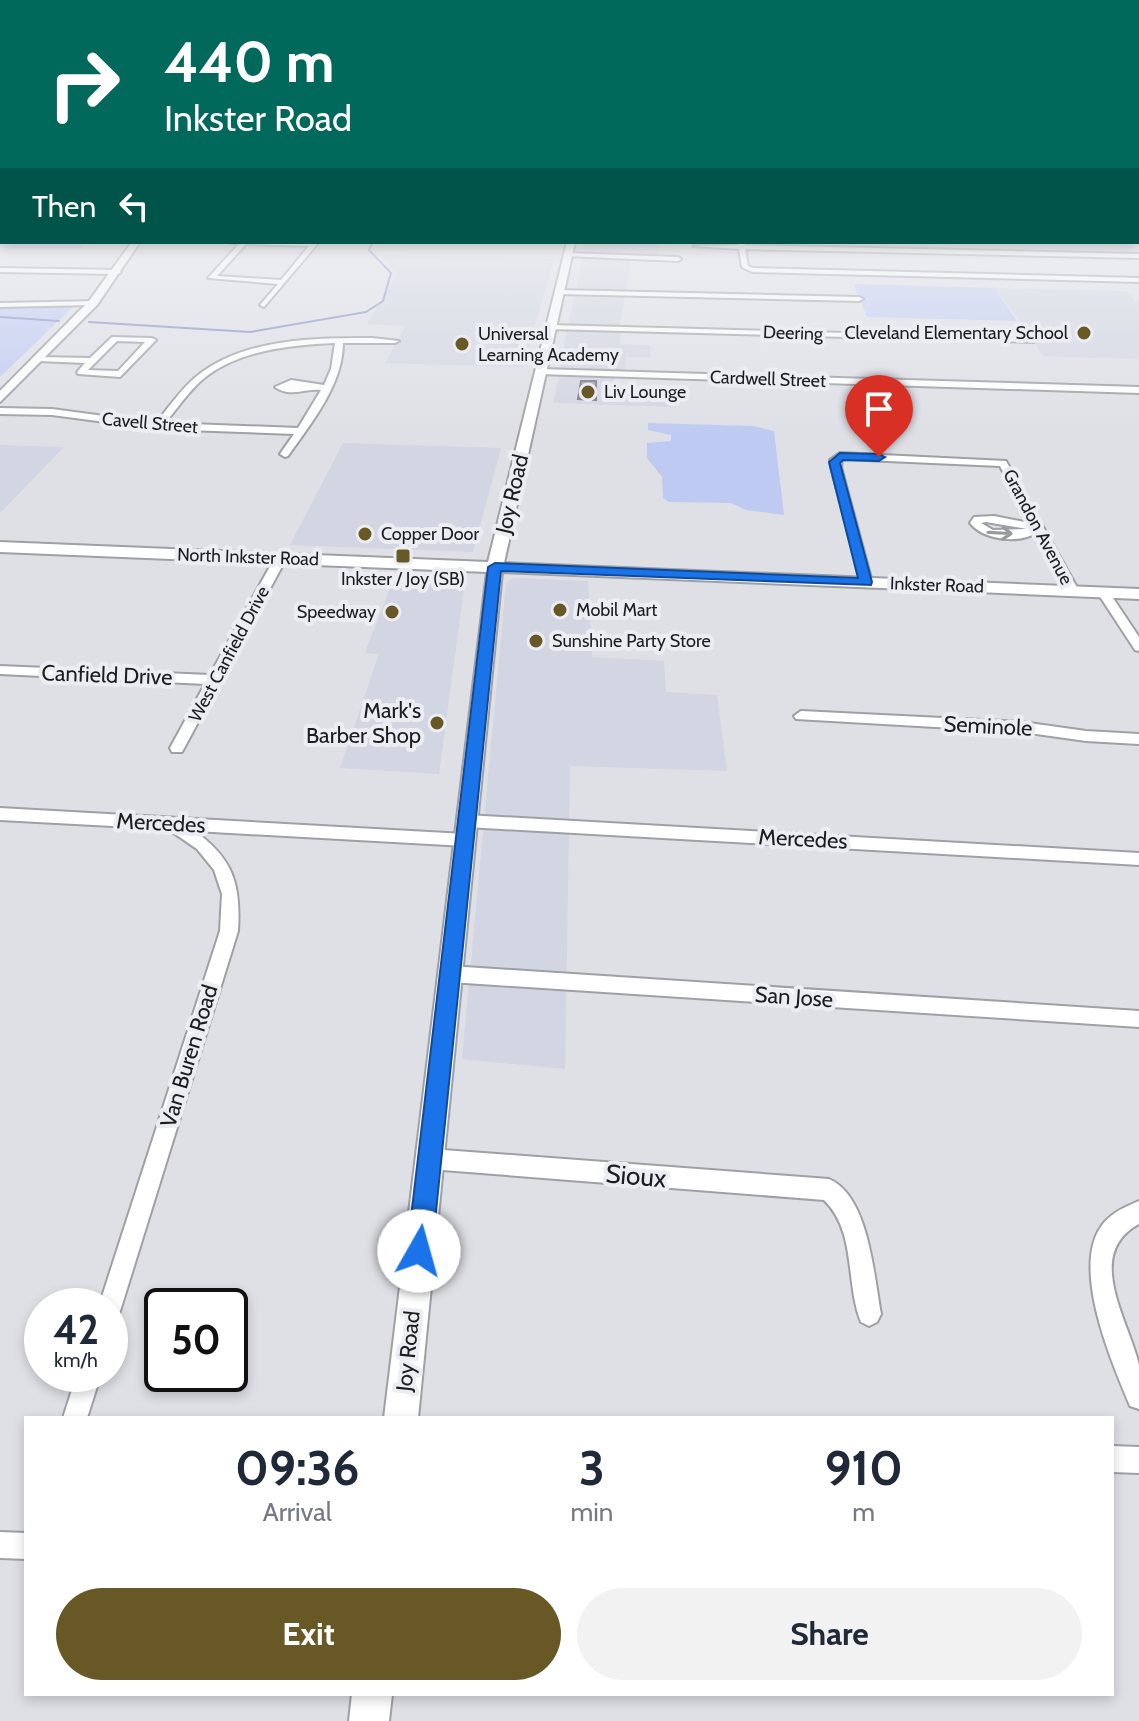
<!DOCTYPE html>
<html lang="en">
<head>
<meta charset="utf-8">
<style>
  body { margin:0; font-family:Cabin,sans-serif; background:#f2f2f3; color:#1f2937; height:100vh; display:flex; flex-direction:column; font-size:30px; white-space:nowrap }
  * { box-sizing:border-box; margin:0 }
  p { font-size:26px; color:#747a83 }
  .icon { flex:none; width:44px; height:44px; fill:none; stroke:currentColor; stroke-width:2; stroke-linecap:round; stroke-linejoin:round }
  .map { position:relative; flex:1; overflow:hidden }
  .drawer { position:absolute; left:24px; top:1416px; width:1090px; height:280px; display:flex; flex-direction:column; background:#fff; border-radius:0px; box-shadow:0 4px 12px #0003 }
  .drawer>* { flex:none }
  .hud { position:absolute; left:0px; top:0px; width:1140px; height:244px; box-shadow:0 4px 12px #0003; background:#00695c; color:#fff; overflow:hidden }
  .speed { position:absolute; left:24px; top:1288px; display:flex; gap:16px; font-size:40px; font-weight:700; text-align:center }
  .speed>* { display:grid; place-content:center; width:104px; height:104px; border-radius:50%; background:#fff; box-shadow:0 4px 12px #0003; line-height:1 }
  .speed small { font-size:20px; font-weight:400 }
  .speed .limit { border:4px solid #111; border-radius:12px; background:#fff; color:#111 }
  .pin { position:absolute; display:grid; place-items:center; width:68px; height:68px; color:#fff; margin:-82px -34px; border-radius:50% 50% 50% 0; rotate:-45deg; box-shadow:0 0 8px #0007 }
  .pin .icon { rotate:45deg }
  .me { position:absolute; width:88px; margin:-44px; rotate:7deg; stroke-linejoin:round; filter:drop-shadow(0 0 6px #0008) }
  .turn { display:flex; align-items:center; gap:28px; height:168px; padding:0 32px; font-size:36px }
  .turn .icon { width:104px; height:104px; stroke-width:2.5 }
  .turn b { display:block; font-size:56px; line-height:68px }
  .then { display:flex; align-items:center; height:76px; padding:0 32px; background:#0003; gap:16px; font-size:30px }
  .eta { display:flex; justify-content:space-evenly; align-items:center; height:136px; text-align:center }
  .eta b { font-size:48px; font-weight:700; line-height:56px }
  .action { display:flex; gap:16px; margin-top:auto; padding:16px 32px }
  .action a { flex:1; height:92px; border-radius:48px; background:#675825; color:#fff; font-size:32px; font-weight:700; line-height:92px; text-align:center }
  .action a+a { background:#f2f2f3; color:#1f2937 }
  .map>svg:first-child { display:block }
  .built { fill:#d2d5e2 }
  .green { fill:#bfcaf2 }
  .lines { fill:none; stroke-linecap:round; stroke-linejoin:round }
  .stream { stroke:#7f8dc7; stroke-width:2 }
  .building { fill:#a1a3a8; stroke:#75777c; stroke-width:2 }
  .street-casing { stroke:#9ea0a5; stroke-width:4 }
  .secondary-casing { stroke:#9ea0a5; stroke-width:4 }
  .street { fill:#fff; fill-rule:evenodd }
  .secondary { fill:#fff; fill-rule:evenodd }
  .oneway { stroke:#99999b }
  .route { fill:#1a73e8; stroke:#114b97; stroke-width:2 }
  .poi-dot { fill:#675825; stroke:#ebedf3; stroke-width:3 }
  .labels { text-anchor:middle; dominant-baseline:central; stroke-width:8; stroke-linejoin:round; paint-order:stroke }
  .far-street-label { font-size:18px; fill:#1d1d20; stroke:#ebedf3 }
  .far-poi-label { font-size:18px; fill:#1d1d20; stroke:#ebedf3; text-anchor:start }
  .street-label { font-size:22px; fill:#1d1d20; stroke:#ebedf3 }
  .poi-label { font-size:22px; fill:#1d1d20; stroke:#ebedf3; text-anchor:end }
  .near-street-label { font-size:26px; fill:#1d1d20; stroke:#ebedf3 }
</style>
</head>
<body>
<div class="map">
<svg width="1139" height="1721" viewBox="0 0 1139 1721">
  <rect width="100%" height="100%" fill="#dee0e6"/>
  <g class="built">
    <polygon points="586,242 658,242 657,256 583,255"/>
    <polygon points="380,255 554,259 523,367 385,363 405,326 367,324 397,274"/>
    <polygon points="582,258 631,259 626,292 576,291"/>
    <polygon points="994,288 1126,291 1139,304 1139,359 1043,356 1035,344 1037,343"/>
    <polygon points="575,294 625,295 620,326 568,325"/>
    <polygon points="567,330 621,331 620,344 650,345 651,357 626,357 625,373 560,370"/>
    <polygon points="559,376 615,377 614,392 671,395 671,407 553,403"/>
    <polygon points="343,443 501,448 473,552 290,545"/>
    <polygon points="0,445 64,447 0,513"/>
    <polygon points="394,578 465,581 439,774 340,768 379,654 365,653"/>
    <polygon points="513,578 588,581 592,657 664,661 666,692 717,695 727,771 570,766 565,1069 462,1059 506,583"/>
  </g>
  <g class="green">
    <polygon points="0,203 2,242 85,242 82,248 0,248"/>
    <polygon points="854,284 994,288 1017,321 867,317 860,299 833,298 832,295 858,296"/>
    <polygon points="75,305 0,377 0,307"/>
    <polygon points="648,423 753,426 774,431 784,515 746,510 731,503 669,502 663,498 662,477 647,458 647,443 671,441 671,435 648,430"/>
  </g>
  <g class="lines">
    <g class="stream">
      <polyline points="0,317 59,321"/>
      <polyline points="89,322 250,332 366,312 383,301 391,273 369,250 373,242"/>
    </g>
  </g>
  <polygon class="building" points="581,381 596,381 596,400 578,399"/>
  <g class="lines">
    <defs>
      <g id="street">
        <rect x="1138" y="232" width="1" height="4"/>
        <path d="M225,242h94l-55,65 -4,-2 18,-21 -70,-6 31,-34zM246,244l63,2 -28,34 -64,-4z"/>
        <polygon points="738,242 744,242 745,245 1139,254 1139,258 745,249 748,266 753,268 1139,278 1139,282 752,272 742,267 739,249 693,246 738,245"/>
        <polygon points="568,253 678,257 681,259 678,261 566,256"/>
        <polygon points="0,268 118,270 121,272 118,274 0,272"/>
        <polygon points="560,290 859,297 863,299 859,301 557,294"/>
        <polygon points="96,301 93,305 0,307 0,303"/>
        <polygon points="551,325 1034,338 1038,340 1034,342 548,329"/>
        <path d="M112,337l40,1 4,2 -36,37 -42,-3 -1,-2 8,-9 -47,-2 -4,-2 4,-2 52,1zM117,341l28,1 -27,29 -30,-1z"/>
        <path d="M372,338l27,3 -4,2h-52c0,42 -32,80 -55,113l-3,1 -5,-3 14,-20 -136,-5 -106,-14 -52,-1v-6l52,1 104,14c13,-16 25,-34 41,-47 47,-38 119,-38 175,-38zM335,343l-4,26 -7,16 -33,-5 -16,7c16,11 29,1 46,3l-23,38 -133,-5c12,-14 23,-31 37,-43 35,-30 89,-35 133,-37z"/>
        <polygon points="541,369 1139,387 1139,393 538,374 538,370"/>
        <path d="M840,453l166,8 73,130 -2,3h-8l-33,-61c-18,11 -53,7 -66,-10l4,-6 20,-1 36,7 -30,-57 -158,-7 -1,8 31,115 -10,2 -31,-117 -1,-7zM986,522l41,7 -34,1 -12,-7z"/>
        <polygon points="280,556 286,559 182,752 172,752 170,748 205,684 0,674 0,666 210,675 274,559"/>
        <polygon points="1103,588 1107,589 1139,637 1139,651 1135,650 1097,592"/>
        <polygon points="801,711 1022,722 1086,731 1139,734 1139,744 1086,741 1022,732 796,719 794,716"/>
        <path d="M0,808l465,26 8,6 -8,6 -270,-15c38,28 46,53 43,100l-117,377 -3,8 -8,3v-13h-11l121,-375 2,-37 -8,-24 -17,-21 -29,-20 -168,-9z"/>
        <polygon points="466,815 1139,853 1139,865 466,827 458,821"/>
        <polygon points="450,966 1139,1011 1139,1027 450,982 444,979 441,974 444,969"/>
        <path d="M430,1149l399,30c40,17 45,98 52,135l-4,8 -8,4 -8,-4c-16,-39 -4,-90 -37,-122l-394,-31 -7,-3 -3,-7 3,-7z"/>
        <path d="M1139,1201v23c-56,30 -10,97 0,141 0,14 0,30 0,44l-9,-3c-18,-44 -67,-153 -19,-190 8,-7 19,-11 28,-15z"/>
        <polygon points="77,1374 101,1374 87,1418 63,1418"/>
        <polygon points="1112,1446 1139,1447 1139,1473 1112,1472"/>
        <polygon points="0,1532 26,1533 26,1559 0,1558"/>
      </g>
      <g id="secondary">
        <polygon points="132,242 140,242 97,305 0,402 0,391 89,301"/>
        <polygon points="567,242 575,242 504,563 1139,589 1139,599 502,572 418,1418 384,1418 487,572 0,552 0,542 488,562"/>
        <polygon points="352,1694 392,1694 389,1721 349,1721"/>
      </g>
    </defs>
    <use href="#street" class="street-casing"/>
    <use href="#secondary" class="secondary-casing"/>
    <use href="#street" class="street"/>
    <use href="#secondary" class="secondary"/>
  </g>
  <defs><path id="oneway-shaft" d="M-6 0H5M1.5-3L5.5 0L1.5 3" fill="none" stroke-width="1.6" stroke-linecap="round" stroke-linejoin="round" transform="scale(2)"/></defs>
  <use class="oneway" href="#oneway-shaft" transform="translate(1000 533) rotate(3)"/>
  <linearGradient id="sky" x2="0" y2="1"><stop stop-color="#7ea4db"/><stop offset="0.45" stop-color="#f0f1f4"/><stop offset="1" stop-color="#f0f1f4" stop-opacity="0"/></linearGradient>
  <rect width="1139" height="435" fill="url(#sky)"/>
  <polygon class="route" points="840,453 879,454 885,457 879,461 843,460 840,463 872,582 871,585 501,571 432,1251 428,1260 419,1263 410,1260 407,1251 488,567 495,563 858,578 829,462"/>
  <g class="poi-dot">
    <circle cx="1084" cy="333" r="8"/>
    <circle cx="462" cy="344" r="8"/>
    <circle cx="588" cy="392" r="8"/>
    <circle cx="365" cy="534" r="8"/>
    <rect x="395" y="548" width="16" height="16" rx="4"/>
    <circle cx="560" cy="610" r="8"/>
    <circle cx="392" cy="612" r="8"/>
    <circle cx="536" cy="641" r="8"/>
    <circle cx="437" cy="723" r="8"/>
  </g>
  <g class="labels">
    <g class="far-street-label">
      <text transform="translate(793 333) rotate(2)">Deering</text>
      <text transform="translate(768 379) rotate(2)">Cardwell Street</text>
      <text transform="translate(150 423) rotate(5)">Cavell Street</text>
      <text transform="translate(1038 527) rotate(62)">Grandon Avenue</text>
      <text transform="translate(248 557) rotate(2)">North Inkster Road</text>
      <text transform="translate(937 585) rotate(2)">Inkster Road</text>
      <text transform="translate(229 654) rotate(-62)">West Canfield Drive</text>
    </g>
    <g class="far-poi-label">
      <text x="1068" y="333" text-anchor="end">Cleveland Elementary School</text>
      <text x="478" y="334">Universal<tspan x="478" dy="21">Learning Academy</tspan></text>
      <text x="604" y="392">Liv Lounge</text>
      <text x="381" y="534">Copper Door</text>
      <text x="403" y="579" text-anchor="middle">Inkster / Joy (SB)</text>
      <text x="576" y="610">Mobil Mart</text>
      <text x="376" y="612" text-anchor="end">Speedway</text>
      <text x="552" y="641">Sunshine Party Store</text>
    </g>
    <g class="street-label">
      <text transform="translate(512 494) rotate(-77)">Joy Road</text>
      <text transform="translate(107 675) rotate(2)">Canfield Drive</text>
      <text transform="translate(988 726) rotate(3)">Seminole</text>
      <text transform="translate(161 823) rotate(3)">Mercedes</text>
      <text transform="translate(803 839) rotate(3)">Mercedes</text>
      <text transform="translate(794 997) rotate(4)">San Jose</text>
      <text transform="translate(189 1056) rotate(-73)">Van Buren Road</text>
      <text transform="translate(408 1351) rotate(-84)">Joy Road</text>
    </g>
    <g class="poi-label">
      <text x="421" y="710">Mark's<tspan x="421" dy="25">Barber Shop</tspan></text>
    </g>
    <g class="near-street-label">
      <text transform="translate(636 1176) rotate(5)">Sioux</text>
    </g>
  </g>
</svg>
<div class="speed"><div>42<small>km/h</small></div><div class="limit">50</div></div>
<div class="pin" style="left:879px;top:457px;background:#d93025"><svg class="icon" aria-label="arrive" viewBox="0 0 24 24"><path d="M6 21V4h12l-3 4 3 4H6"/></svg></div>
<svg class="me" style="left:419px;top:1251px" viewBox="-20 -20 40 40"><circle r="19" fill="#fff"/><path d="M0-13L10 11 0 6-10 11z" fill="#1a73e8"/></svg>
<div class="hud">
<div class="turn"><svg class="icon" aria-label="right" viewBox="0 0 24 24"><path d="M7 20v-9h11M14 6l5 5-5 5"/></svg><div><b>440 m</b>Inkster Road</div></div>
<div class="then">Then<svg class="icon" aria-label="left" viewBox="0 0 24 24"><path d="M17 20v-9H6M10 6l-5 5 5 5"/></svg></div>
</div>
<section class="drawer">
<div class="eta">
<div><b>09:36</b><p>Arrival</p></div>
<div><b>3</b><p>min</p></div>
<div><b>910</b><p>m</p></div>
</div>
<div class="action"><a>Exit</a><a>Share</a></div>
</section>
</div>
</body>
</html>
